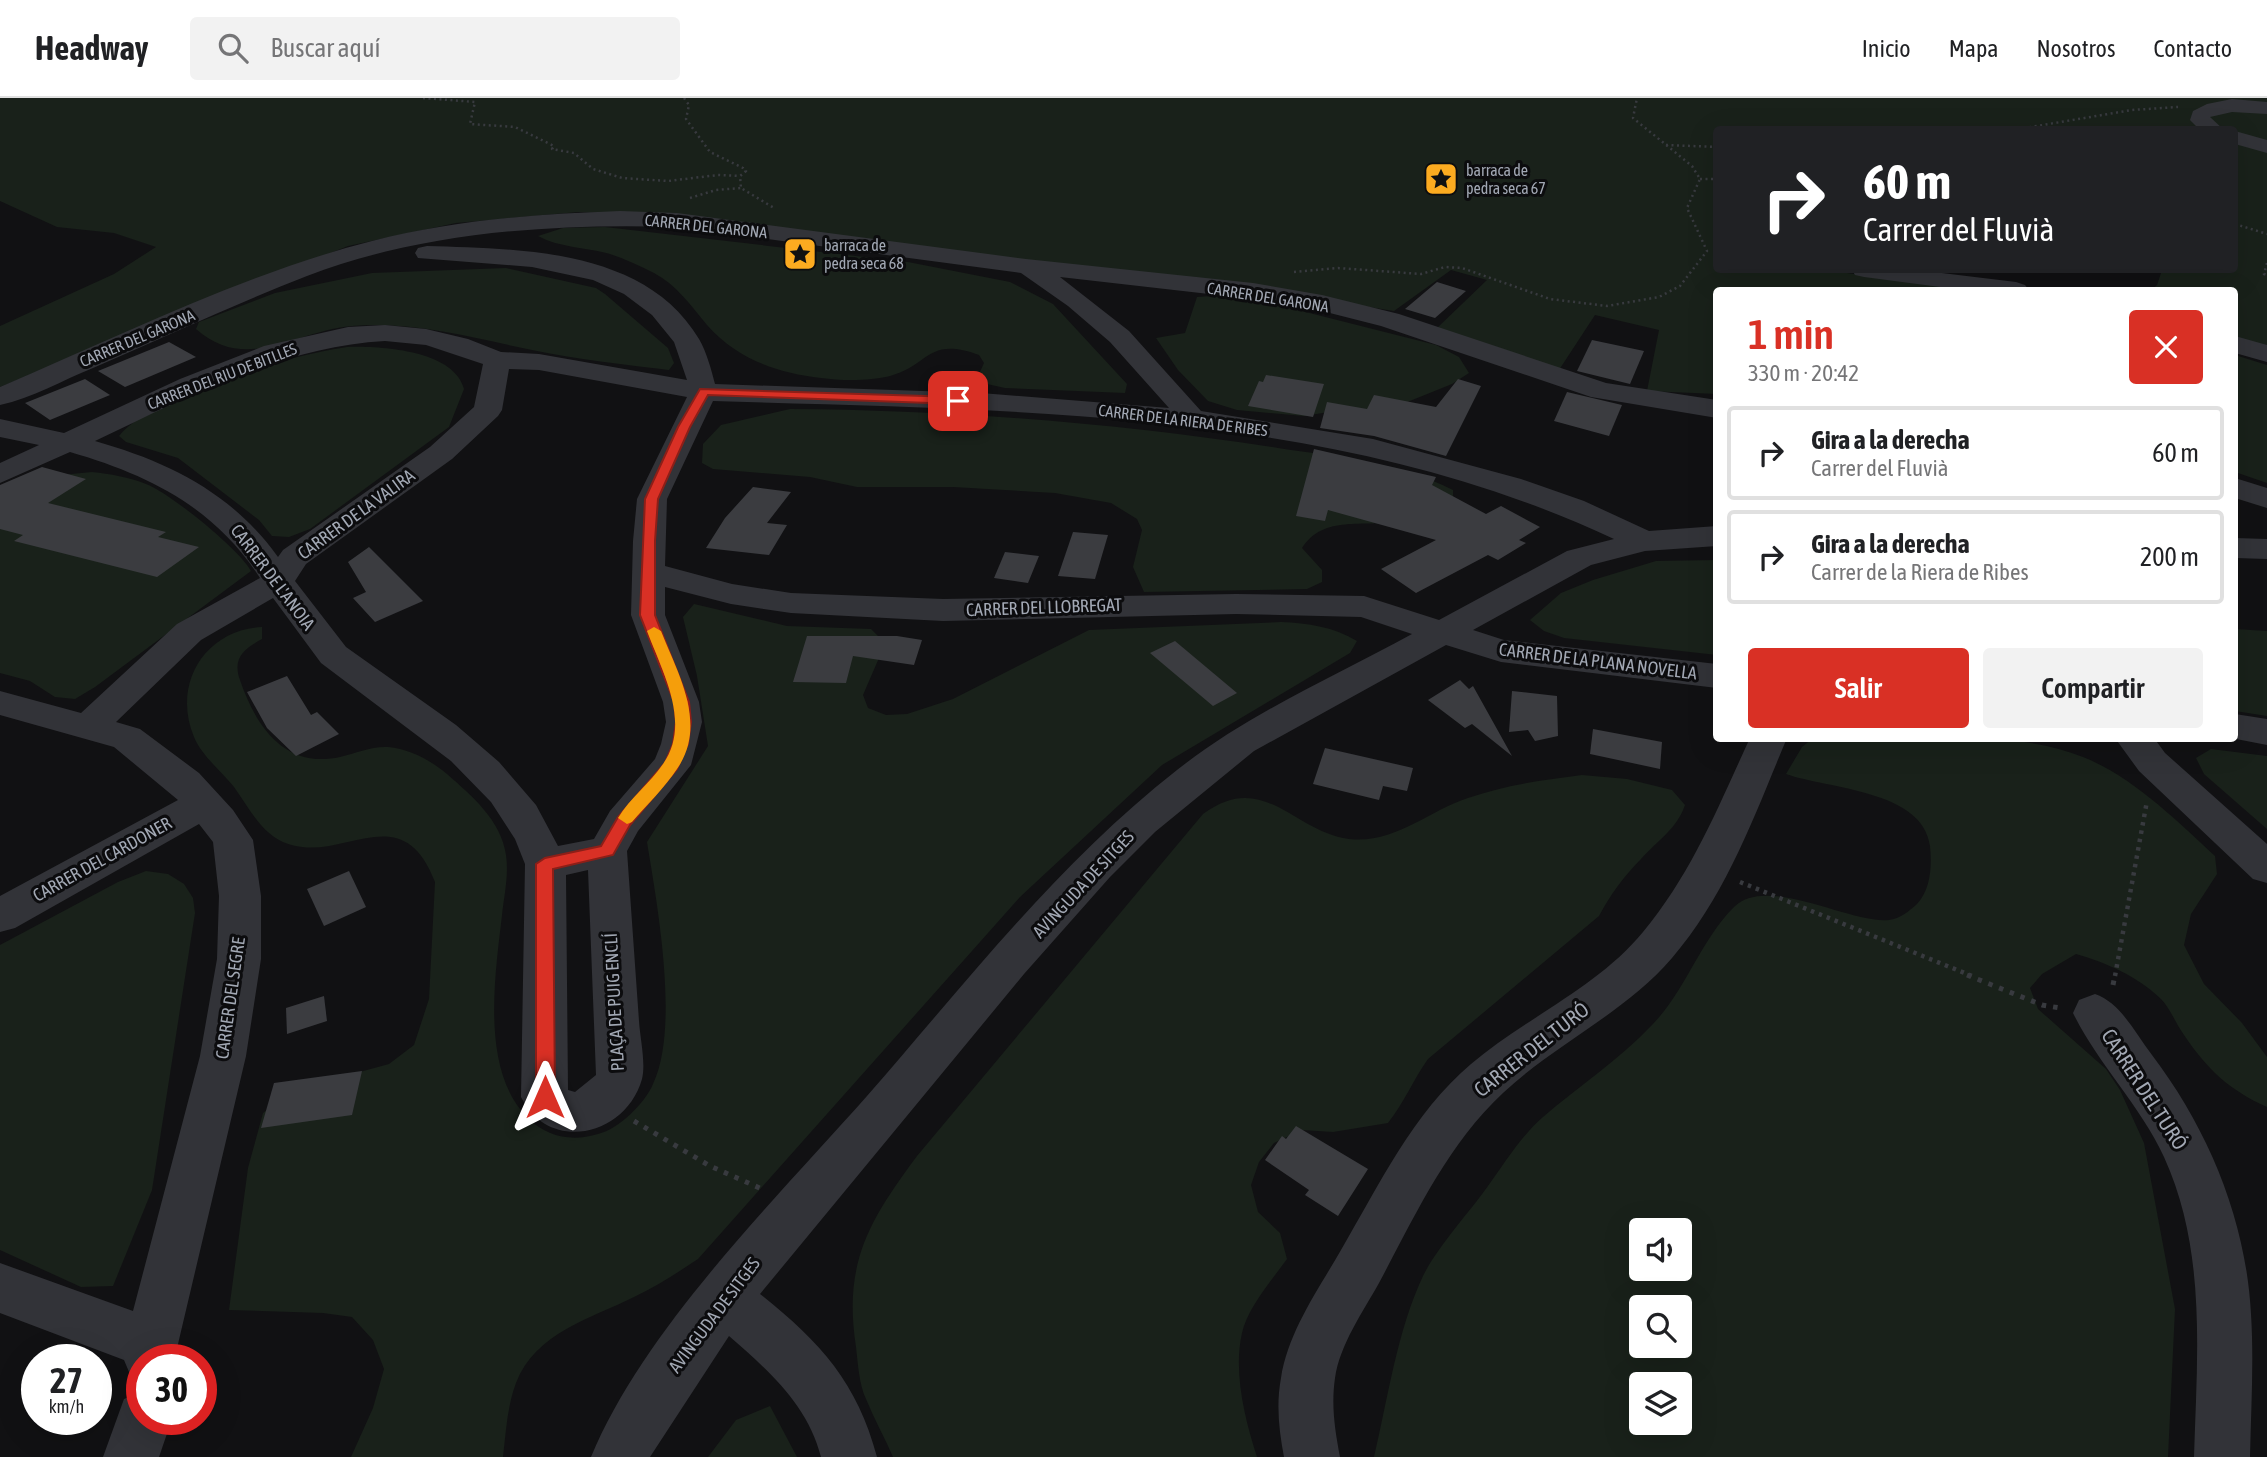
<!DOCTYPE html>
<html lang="es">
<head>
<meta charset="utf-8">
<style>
  body { margin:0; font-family:"Asap Condensed",sans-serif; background:#f2f2f2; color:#202124; height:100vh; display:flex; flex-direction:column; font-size:26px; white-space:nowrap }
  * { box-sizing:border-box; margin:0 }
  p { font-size:23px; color:#757577 }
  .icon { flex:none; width:38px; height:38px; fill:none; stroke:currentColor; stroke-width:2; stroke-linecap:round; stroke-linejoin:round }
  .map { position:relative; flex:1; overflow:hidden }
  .details { position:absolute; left:1713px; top:189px; width:525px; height:455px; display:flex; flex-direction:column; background:#fff; border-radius:7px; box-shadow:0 7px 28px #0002 }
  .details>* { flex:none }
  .banner { position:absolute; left:1713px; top:28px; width:525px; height:147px; border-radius:7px; box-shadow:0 7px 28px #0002; background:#202124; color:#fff; overflow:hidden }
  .tools { position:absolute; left:1629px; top:1120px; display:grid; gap:14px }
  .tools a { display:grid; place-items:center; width:63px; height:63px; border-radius:7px; background:#fff; box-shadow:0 7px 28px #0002; font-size:35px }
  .speed { position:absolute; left:21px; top:1246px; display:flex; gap:14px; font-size:35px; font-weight:700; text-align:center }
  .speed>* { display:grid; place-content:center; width:91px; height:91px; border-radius:50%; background:#fff; box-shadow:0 7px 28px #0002; line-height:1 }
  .speed small { font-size:18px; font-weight:400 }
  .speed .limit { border:10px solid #d22; background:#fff; color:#111 }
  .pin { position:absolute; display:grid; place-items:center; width:60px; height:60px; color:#fff; margin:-30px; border-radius:14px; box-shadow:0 4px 10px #0006 }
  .me { position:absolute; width:77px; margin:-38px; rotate:0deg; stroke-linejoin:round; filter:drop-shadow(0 0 5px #0008) }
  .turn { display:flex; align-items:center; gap:24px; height:147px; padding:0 35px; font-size:32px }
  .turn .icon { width:91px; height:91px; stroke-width:2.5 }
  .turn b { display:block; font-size:49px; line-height:60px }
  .round { display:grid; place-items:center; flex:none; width:74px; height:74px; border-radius:7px; background:#f2f2f2 }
  .overview { display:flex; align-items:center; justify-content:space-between; height:119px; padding:0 35px }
  h1 { font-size:42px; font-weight:600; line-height:52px; color:#d93025 }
  .primary-button { display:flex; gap:14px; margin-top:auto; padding:14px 35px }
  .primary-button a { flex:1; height:80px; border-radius:7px; background:#d93025; color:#fff; font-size:28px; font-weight:600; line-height:80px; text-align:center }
  .primary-button a+a { background:#f2f2f2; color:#202124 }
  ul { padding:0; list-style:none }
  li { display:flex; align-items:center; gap:21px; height:94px; margin:0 14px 10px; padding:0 21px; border:4px solid #e0e0e0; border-radius:7px }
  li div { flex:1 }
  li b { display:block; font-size:26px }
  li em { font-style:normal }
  header { display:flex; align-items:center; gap:42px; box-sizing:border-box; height:98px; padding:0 35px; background:#fff; border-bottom:2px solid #e0e0e0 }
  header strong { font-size:33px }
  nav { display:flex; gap:38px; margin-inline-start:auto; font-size:24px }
  .search { width:490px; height:63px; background:#f2f2f2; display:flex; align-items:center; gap:18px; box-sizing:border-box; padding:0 24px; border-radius:7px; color:#757577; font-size:26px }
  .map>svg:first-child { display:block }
  .green { fill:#19211a; fill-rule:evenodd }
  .building { fill:#3b3c40 }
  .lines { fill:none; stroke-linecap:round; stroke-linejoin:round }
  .path-far2 { stroke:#383a3f; stroke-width:2.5; stroke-dasharray:2 3.5; stroke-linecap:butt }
  .path-far1 { stroke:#383a3f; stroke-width:4.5; stroke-dasharray:3.5 5; stroke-linecap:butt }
  .path { stroke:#383a3f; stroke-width:5; stroke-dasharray:4.5 7; stroke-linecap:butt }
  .minor { fill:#323338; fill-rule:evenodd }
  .route { fill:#d93025; stroke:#8d1f18; stroke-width:2 }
  .slow { fill:#f59e0b }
  .labels { text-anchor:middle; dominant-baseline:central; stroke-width:6; stroke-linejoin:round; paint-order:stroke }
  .far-poi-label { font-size:16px; fill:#a2a8b4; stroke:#0c0c0e; text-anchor:start }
  .far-street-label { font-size:16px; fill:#a2a8b4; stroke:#0c0c0e }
  .street-label { font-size:18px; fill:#a2a8b4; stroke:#0c0c0e }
  .near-street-label { font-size:21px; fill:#a2a8b4; stroke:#0c0c0e }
</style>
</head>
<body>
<header>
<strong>Headway</strong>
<div class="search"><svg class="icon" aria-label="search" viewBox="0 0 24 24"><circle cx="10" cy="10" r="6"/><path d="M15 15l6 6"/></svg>Buscar aquí</div>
<nav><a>Inicio</a><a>Mapa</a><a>Nosotros</a><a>Contacto</a></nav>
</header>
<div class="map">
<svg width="2267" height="1359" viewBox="0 0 2267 1359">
  <rect width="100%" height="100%" fill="#111113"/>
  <g class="green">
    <polygon points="0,0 2267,0 2267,249 2235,239 2235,192 2151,192 2157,187 2162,172 2235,172 2235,32 1717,32 1717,172 1824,172 1977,192 1717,192 1717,296 1647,293 1659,232 1595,217 1559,272 1436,231 1487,182 1451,172 1394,213 1269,193 698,120 578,114 456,125 348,148 0,289 0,228 114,176 156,149 114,135 57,129 0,103"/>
    <path d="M605,129l303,35 102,20 43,22 74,80 -2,9 -120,-5 -18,-4 -9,-8 6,-13 -5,-8c-52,-19 -50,11 -89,21 -20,5 -48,5 -69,2 -44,-5 -84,-19 -114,-53 -16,-19 -30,-40 -53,-52 -14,-7 -29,-14 -44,-19 -24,-7 -50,-6 -72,-18l25,-8z"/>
    <path d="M506,170l90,20 9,6 63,54 6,15 -5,7c-43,-5 -94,-11 -137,-20 -59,-12 -119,-29 -180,-24 -58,5 -105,48 -156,3l3,-7 76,-29 97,-20z"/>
    <polygon points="1226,197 1254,201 1436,247 1459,259 1469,275 1452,286 1385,313 1335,313 1304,318 1237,312 1208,303 1178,272 1156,240 1185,235 1197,199"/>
    <path d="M347,249c33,-1 107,3 117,42l-15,38 -139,102 -21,8 -17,-1 -13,-16 -81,-62 -52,-16 -7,-6c35,-43 173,-81 228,-89z"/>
    <polygon points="2235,257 2267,267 2267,385 2235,374"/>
    <path d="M790,311c162,1 327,14 488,39 59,9 120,14 175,42v9c-18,7 -38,18 -56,22 -33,7 -73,-7 -95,27l20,22v12l-15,7 -163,3 -11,-25 9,-37 -5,-11 -26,-16 -56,-10 -102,-6h-96l-47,-10 -97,-8 -11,-6 1,-19 18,-19z"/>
    <path d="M92,374c18,2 37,5 54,12 24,9 93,65 105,87l-156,116 -20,12 -20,-2 -25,-16 -30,-8v-179l51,-18z"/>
    <polygon points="1717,462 1717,557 1564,540 1544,533 1530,522 1561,495 1593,482 1656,463"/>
    <path d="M694,506l93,22 84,3 10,10 1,12 -19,44 5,13 18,7 21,-1 46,-15 136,-69 192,-8c27,1 53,5 76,19l-7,12 -188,112 -142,132 -322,362c-21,14 -41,27 -64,38 -44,22 -98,35 -118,86 -9,24 -10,49 -13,74h-152l22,-49 11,-39 -11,-29 -21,-23 -29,-4 -94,-3 19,-142 15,-55 27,-22 99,-27 25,-19 15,-46 6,-117c-35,-92 -98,-11 -156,-42 -20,-11 -32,-35 -45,-53 -13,-16 -32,-31 -40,-50 -22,-52 10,-107 68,-110v12c-18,10 -30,19 -22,41 16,47 45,89 100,77 16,-4 32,-11 48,-10 22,2 42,13 59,27 25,22 54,46 59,81 3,20 -2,41 -4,60 -7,61 -22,156 26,203 19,19 44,24 70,16 21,-5 47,-31 55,-50 27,-57 4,-180 -6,-242l61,-96 -11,-70 -14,-59z"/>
    <polygon points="2235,531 2267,533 2267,618 2235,613"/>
    <path d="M1812,641c81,-1 197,-12 271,18 50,20 93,63 132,99l2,18 -26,40 -7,31 20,39 38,39 25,34v50c-38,-17 -60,-38 -83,-72 -8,-11 -14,-27 -23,-36 -24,-23 -54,-36 -85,-45l-34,20 -12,14 8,21 68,60 14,21 24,53 31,166 -7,148h-794c14,-59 23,-126 49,-181 15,-30 45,-62 65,-90 16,-22 33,-50 55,-69 36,-31 76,-57 109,-92 34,-35 48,-84 82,-118 33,-33 115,17 155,13 11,-1 20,-9 28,-16 14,-15 15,-39 13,-58 -7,-56 -102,-57 -144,-72l16,-27zM1642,1132h38v39h-38zM1642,1209h38v39h-38zM1642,1286h38v39h-38z"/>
    <polygon points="2211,651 2267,658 2267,731 2204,676 2196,660"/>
    <path d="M1582,677l45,4 45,11 13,15c-8,24 -28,36 -44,54 -17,17 -31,36 -42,57l-171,143c-15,21 -24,44 -40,64l-55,9 -31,-2 -28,13 -15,19 -8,23 7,27 22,21 7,26c-15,21 -39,48 -45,74 -9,39 3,87 15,124h-364c-8,-19 -19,-38 -27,-58 -7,-15 -8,-35 -10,-52 -13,-84 13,-126 61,-191l286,-342c61,-45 90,18 146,25 46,5 79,-28 119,-41 38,-13 75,-18 114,-23z"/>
    <polygon points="146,773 168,776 184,786 193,800 195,815 152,1092 113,1188 81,1189 0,1152 0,847 118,784"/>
    <polygon points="770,1308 797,1359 708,1359 736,1322"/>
  </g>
  <g class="building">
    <polygon points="1437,184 1466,193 1435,220 1405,211"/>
    <polygon points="1592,242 1644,253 1630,286 1577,273"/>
    <polygon points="169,244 196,259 125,289 98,273"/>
    <polygon points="1266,277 1324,286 1313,319 1248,308 1259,283 1263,284"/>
    <polygon points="85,281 110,297 50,322 25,305"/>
    <polygon points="1458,281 1481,288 1446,358 1374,338 1320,330 1327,304 1367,311 1374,297 1436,309"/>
    <polygon points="1567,294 1622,307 1609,338 1554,323"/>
    <polygon points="1314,351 1436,379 1432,387 1486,416 1501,408 1540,429 1519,442 1526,445 1498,462 1488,457 1416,495 1381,471 1436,442 1328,412 1325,423 1296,418"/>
    <polygon points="42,369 86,381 48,405 166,434 158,439 199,449 157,479 14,443 23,437 0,431 0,387"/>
    <polygon points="753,389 791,394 767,425 787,427 769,457 706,450 725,420"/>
    <polygon points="1073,434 1108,437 1095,481 1058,478"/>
    <polygon points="369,449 423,503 375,524 353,500 366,494 348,464"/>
    <polygon points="1005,454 1039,458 1028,485 994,480"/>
    <polygon points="807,538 897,538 922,542 914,567 853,558 846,585 793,584"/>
    <polygon points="1175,543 1237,595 1213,608 1150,555"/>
    <polygon points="287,578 311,617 317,614 339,636 296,658 267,630 247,594"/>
    <polygon points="1460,582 1469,591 1473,588 1512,658 1472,626 1465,630 1428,602"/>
    <polygon points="1512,593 1557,598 1558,638 1535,643 1528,632 1509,634"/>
    <polygon points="1593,631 1662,644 1660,671 1590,656"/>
    <polygon points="1325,650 1413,670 1407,693 1383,688 1379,702 1313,686"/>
    <polygon points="349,773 366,809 324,828 307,791"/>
    <polygon points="324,898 327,923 287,936 286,910"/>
    <polygon points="362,973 352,1017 261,1030 274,985"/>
    <polygon points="1296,1028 1368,1071 1338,1118 1305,1097 1309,1092 1265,1062 1282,1038 1286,1041"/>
  </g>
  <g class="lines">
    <g class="path-far2">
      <polyline points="423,0 475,4 470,26 515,29 554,48 552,51 574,55 593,71 622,80 668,83 718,77 740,78"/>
      <polyline points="684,0 689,7 686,21 710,54 743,70 746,73 740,78 741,90 774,110"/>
      <polyline points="2013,32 2132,12 2178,9"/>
      <polyline points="1666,47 1717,49"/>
      <polyline points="1700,81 1717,81"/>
      <polyline points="690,100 716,92 741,90"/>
      <polyline points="2235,126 2267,136"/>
      <polyline points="2267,165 2264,176 2267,177"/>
      <polyline points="1294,174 1338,170 1421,176 1445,169 1462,170 1550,201 1607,208 1659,199 1680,188 1707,153 1687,110 1700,81 1692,68 1633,20 1637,0"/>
    </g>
    <g class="path-far1">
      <polyline points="1740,784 1972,878"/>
      <polyline points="2115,878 2147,703"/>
    </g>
    <g class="path">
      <polyline points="1967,877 2042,907 2060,910"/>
      <polyline points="2113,887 2115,877"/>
      <polyline points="634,1023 710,1068 762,1091"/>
    </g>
    <g class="minor">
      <polygon points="2232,1 2267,4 2267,16 2232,14 2210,19 2224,32 2200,32 2190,22 2193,13 2207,6"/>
      <polygon points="2235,33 2267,42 2267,55 2235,46"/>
      <path d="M620,113l57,2 349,46 227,24 69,12 77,19 207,69 111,17v18l-126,-21 -210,-71 -59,-15 -69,-12 -193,-22 69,54 72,80 172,28 148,40 63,22 65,30 68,-5v20l-72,5 -54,14 -118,65 31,10 213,24v24l-216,-26 -55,-17 -192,106 -99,81 -45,45 -86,97 -264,320c60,48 97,88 117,163h-56c-13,-52 -53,-87 -92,-121l-79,121h-59c53,-128 184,-257 276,-361 98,-112 191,-233 310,-326 71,-56 156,-93 235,-136l-51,-17 -125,-3 -293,7 -152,-8 -60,-9 -66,-17v28l34,87 3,20 -11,43 -53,66 -11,20c4,57 8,113 12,170 1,17 7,42 3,58 -16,57 -93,75 -121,18l4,-233 -10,-25 -24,-37 -40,-41 -130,-98 -48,-65 -72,42 -85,82 24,7 59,44 34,37 20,30 8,56v63l-15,97 -68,288v16h-36v23l-10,-4 -8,-19 -124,-47v-50l133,48 67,-255 17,-97 2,-63 -6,-54 -14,-18 -184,104 -15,4v-36l178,-96 -64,-53 -114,-32v-24l81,22 96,-89 83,-46c-46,-71 -111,-103 -190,-126l-70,31v-20l39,-18 -39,-8v-18l64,14 116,-54 84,-33 84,-19 37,-2 41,4 42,10 33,13 38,2 148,26 -13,-38 -22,-27 -28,-21 -31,-14 -61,-13 -114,-9 -3,-5 3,-5 9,-2c92,3 218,2 272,93 8,14 12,30 16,45l266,9 188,15 -59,-66 -42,-36 -47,-33 -344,-46c-121,-4 -256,5 -370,49 -72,28 -143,61 -214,92 -30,12 -61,30 -93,37v-18c120,-51 246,-114 372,-146 81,-21 165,-27 248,-30zM385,243l41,4 57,19 -9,43 -44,40 -147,103 -5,7c-46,-64 -109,-95 -183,-116 93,-44 185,-94 290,-100zM509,271l30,1 148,27 -50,102 -4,42 -2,74 32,87 3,20 -5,22 -6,15 -45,52 -16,28 -36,7 -22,-41 -37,-43 -43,-37 -110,-78 -51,-66 11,-17 146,-105 46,-43 4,-6zM713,303c302,10 622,7 901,138l-47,12 -128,69 -75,-24 -128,-2 -293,5 -152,-6 -59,-9 -67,-18 2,-67zM588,772l8,205 -21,17 -7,-2 -2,-215z"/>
      <polygon points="1852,172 1917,172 2016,184 2025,187 2029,192 1963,192 1864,179 1855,177"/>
      <polygon points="2235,238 2267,247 2267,264 2235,255"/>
      <polygon points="2235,380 2267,390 2267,410 2235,400"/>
      <polygon points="2235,440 2267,441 2267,461 2235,460"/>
      <polygon points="2235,616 2267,621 2267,647 2231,640 2235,640"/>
      <path d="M1750,640h37c-32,76 -60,156 -115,220 -47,55 -117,86 -169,135 -56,52 -88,123 -124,190 -16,29 -39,61 -44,95 -4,28 0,52 5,79h-56c-5,-27 -8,-52 -3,-79 7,-46 37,-88 60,-128 38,-65 72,-137 130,-186 54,-46 126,-76 172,-132 49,-59 75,-125 107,-194z"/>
      <polygon points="2115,640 2154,640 2165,655 2267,746 2267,785 2253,781 2139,673"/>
      <path d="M2095,896c26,9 40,39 57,61 56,74 94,164 99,259 3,47 0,95 -1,143h-56c3,-100 13,-206 -30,-300 -24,-52 -66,-93 -91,-144l6,-13z"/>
      <polygon points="142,1294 142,1321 172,1321 159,1359 103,1359 124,1301"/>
    </g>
  </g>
  <polygon class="route" points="700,291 958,299 964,303 958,306 708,297 690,329 658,401 655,443 655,517 689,604 691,624 688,646 677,671 630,727 613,757 553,771 555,999 552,1005 545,1008 538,1005 536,999 536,766 545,760 601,748 618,719 665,665 673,646 676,624 674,604 640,517 645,401 678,329"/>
  <path class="slow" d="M654,529l7,4c17,43 47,93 16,138 -12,18 -30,36 -45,53l-5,2 -9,-6c12,-20 32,-35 45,-54 29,-41 -1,-93 -16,-133z"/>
  <defs>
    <symbol id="sight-square" viewBox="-11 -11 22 22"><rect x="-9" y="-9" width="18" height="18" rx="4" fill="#fcab20" stroke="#0c0c0e"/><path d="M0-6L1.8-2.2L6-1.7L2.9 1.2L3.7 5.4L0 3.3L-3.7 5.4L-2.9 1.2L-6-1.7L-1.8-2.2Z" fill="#111"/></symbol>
  </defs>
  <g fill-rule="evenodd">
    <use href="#sight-square" x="1422" y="62" width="38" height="38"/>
    <use href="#sight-square" x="781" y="137" width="38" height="38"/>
  </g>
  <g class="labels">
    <g class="far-poi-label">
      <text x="1466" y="72">barraca de<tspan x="1466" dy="18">pedra seca 67</tspan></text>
      <text x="824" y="147">barraca de<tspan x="824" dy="18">pedra seca 68</tspan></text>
    </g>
    <g class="far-street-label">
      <text transform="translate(706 128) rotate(6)">CARRER DEL GARONA</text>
      <text transform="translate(1268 199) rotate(9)">CARRER DEL GARONA</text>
      <text transform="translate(137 240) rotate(-23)">CARRER DEL GARONA</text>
      <text transform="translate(222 278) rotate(-21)">CARRER DEL RIU DE BITLLES</text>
      <text transform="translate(1183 322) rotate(7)">CARRER DE LA RIERA DE RIBES</text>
    </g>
    <g class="street-label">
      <text transform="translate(356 416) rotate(-36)">CARRER DE LA VALIRA</text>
      <text transform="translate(273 479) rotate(53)">CARRER DE L'ANOIA</text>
      <text transform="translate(1044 509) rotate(-2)">CARRER DEL LLOBREGAT</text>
      <text transform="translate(1598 563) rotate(7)">CARRER DE LA PLANA NOVELLA</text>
      <text transform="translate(102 761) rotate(-29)">CARRER DEL CARDONER</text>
      <text transform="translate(1083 786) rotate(-47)">AVINGUDA DE SITGES</text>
      <text transform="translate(230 900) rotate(-82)">CARRER DEL SEGRE</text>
      <text transform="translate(614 904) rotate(-93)">PLAÇA DE PUIG ENCLÍ</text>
      <text transform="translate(714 1217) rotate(-53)">AVINGUDA DE SITGES</text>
    </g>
    <g class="near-street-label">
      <text transform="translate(1531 951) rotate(-38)">CARRER DEL TURÓ</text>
      <text transform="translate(2145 991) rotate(57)">CARRER DEL TURÓ</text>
    </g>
  </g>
</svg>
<div class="tools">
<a><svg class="icon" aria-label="sound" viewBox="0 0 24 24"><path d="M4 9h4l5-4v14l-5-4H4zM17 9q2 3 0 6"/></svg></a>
<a><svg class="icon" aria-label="search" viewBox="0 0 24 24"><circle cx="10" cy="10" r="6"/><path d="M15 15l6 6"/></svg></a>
<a><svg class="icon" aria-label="layers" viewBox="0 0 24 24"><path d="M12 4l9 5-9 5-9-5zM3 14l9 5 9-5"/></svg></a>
</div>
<div class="speed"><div>27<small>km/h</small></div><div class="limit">30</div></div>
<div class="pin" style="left:958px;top:303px;background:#d93025"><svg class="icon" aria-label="arrive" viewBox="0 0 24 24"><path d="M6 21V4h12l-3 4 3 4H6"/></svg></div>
<svg class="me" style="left:545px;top:999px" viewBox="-20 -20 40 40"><path d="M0-17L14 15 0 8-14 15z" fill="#d93025" stroke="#fff" stroke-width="4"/></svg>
<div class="banner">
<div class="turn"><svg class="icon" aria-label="right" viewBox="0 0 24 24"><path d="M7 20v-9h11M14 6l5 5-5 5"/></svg><div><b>60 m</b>Carrer del Fluvià</div></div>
</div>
<section class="details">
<div class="overview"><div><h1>1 min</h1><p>330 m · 20:42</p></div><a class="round" style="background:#d93025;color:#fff"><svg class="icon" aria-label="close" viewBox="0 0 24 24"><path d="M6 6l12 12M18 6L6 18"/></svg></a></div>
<ul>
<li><svg class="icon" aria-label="right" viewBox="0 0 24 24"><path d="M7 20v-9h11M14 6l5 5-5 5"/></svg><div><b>Gira a la derecha</b><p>Carrer del Fluvià</p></div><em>60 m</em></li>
<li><svg class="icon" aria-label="right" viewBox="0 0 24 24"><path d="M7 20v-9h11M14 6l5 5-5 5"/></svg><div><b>Gira a la derecha</b><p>Carrer de la Riera de Ribes</p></div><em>200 m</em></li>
</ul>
<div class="primary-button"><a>Salir</a><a>Compartir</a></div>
</section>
</div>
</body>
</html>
